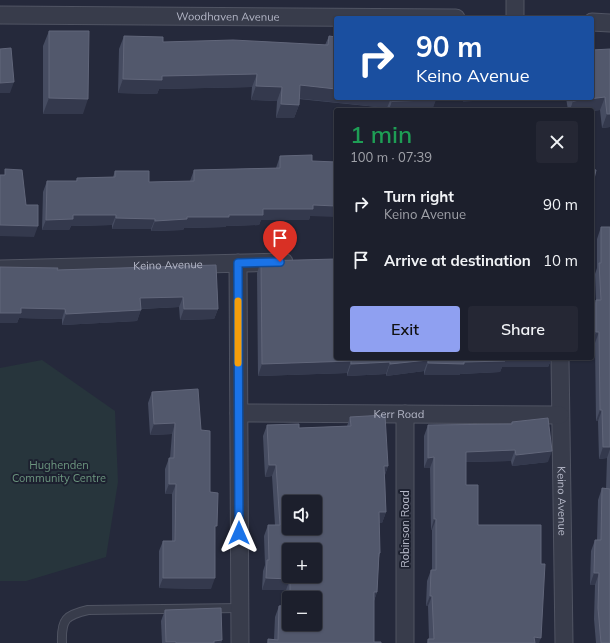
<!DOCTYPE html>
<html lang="en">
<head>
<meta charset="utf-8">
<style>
  body { margin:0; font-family:Mulish,sans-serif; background:#252734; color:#f1f3f6; height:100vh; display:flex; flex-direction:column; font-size:15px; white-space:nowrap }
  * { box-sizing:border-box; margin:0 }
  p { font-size:13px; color:#a0a2a9 }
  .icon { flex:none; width:22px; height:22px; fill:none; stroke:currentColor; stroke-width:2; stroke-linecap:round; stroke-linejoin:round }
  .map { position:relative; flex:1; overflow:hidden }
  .panel { position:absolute; left:334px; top:108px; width:260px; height:252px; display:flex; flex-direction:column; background:#1c1f2c; border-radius:4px; box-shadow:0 1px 3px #0004,0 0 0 1px #3a3d48 }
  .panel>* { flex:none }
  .guide { position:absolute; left:334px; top:16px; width:260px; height:84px; border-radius:4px; box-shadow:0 1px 3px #0004,0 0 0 1px #3a3d48; background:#1a4fa0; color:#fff; overflow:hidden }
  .buttons { position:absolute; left:282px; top:495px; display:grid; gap:8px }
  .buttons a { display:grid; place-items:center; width:40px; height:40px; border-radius:4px; background:#1c1f2c; box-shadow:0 1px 3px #0004,0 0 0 1px #3a3d48; font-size:20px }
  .pin { position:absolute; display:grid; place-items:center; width:34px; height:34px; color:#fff; margin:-41px -17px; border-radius:50% 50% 50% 0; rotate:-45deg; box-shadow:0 0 4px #0007 }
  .pin .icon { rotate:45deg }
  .me { position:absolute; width:44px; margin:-22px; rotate:0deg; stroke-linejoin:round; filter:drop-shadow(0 0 3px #0008) }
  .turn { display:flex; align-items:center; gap:14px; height:84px; padding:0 16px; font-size:18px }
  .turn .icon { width:52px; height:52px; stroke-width:2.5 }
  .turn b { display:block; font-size:28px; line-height:34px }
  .round { display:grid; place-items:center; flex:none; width:42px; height:42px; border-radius:4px; background:#252734 }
  .overview { display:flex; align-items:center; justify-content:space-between; height:68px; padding:0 16px }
  h1 { font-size:24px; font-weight:600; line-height:30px; color:#1e9e55 }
  .action { display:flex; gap:8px; margin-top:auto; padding:8px 16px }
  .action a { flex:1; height:46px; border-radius:4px; background:#8fa0f1; color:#111; font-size:16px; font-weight:600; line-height:46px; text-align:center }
  .action a+a { background:#252734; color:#f1f3f6 }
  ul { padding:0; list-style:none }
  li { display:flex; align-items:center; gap:12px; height:56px; padding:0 16px }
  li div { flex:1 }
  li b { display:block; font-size:15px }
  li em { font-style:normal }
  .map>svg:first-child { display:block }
  .green { fill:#27353c }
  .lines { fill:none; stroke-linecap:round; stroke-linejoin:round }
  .lane-casing { stroke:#505463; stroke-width:10 }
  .street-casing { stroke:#505463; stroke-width:19 }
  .lane { stroke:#383c4b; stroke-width:8 }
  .street { stroke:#383c4b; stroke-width:17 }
  .wall { fill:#464c61; fill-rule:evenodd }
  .shaded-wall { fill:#34394d }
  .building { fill:#52586c; stroke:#61667a; fill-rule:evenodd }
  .route-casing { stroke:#114b97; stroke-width:10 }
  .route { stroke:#1a73e8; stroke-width:7 }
  .slow { stroke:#f59e0b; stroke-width:7 }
  .labels { text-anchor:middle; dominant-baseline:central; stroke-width:4; stroke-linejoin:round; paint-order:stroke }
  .street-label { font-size:11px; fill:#b4b7c7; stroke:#1d2130 }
  .park-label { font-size:11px; fill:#6c967f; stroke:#1d2130 }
</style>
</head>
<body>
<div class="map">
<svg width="610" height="643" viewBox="0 0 610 643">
  <rect width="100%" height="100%" fill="#25293b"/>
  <polygon class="green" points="42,360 115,411 118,482 106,557 26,581 0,581 0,368"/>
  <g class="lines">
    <defs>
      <path id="lane" d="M62,643c-1,-24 4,-28 26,-33l152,-2"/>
      <g id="street">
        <polyline points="515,0 515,18"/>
        <path id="s1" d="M0,15l456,3"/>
        <polyline points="592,22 610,23"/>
        <polyline points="238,263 240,643"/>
        <path id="s2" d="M0,269l284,-7"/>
        <path id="s3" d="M560,358l4,285"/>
        <path id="s4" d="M239,413l321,2"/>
        <polyline points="405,414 405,643"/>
      </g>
    </defs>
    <use href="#lane" class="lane-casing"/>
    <use href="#street" class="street-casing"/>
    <use href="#lane" class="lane"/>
    <use href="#street" class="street"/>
  </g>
  <g class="wall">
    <polygon points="49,31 83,114 43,114 43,46"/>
    <polygon points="124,36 163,42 325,45 329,36 336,98 436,98 432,110 387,110 387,108 299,99 299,105 294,118 276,118 277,101 251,100 252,87 159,89 157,94 118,93 119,49"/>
    <polygon points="610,49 610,127 602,128 600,110 592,111 592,110 568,110 566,98 592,98"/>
    <polygon points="280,156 310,216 309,220 261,220 259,225 226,226 225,227 184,228 183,230 151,231 151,229 112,229 112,225 71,226 69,230 42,230 43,192 47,181 76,181 77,178 113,177 115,171 149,182 190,181 194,170 276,168"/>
    <polygon points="601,227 610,227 610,643 596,643 594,619 595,585 590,585 591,551 595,540 597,540 598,500 602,488 606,489 607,458 599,459 598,421 596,421 595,343 592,343 592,312 596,300 595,274 597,268 597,239"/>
    <polygon points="261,261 336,358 552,358 548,367 502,367 500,372 460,374 460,375 424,375 424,371 386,376 386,374 347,376 347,373 258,376 257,273"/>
    <polygon points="216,265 218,309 214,319 180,320 179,307 141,309 137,321 62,325 62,319 19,318 17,323 0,323 57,270"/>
    <polygon points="152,392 201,430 215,532 211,589 159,588 159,551 163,541 172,541 172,494 165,494 165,469 169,458 170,458 172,434 150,435 148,403"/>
    <path d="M350,417l38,49 -3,9 1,37 -4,11h-3l1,30 -1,5 -2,34 -3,9v41l7,1h-114l1,-4h6l1,-22 4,-11 7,-1v-15h-24l1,-19 2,-6 -1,-29 4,-11h7l-3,-49 -7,1 -2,-41 4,-11 32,3 48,-2zM289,598h26l-26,26z"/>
    <polygon points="512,422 548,462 512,466 511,461 466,462 466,485 478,525 539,643 427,643 428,639 429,639 428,606 426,606 427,581 431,570 432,570 432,530 431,530 430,468 424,468 424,436 428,425 511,424"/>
    <polygon points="165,610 222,640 221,643 162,643 161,621"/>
  </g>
  <g class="shaded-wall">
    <polygon points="257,74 252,87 159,89 157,94 118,93 123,79 162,76"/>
    <polygon points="14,82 10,93 0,93 0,83"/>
    <polygon points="300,85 336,89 336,98 391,98 387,108 295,98"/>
    <polygon points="256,86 282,87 277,101 251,100"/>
    <polygon points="605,97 600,110 592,111 592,110 570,110 573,101"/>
    <polygon points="49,98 88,99 83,114 43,114"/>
    <polygon points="464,98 493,98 492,99 463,102"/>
    <polygon points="436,100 432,110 389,110 392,101"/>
    <polygon points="281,104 299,105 294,118 276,118"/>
    <polygon points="607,114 610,114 610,127 602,128"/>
    <polygon points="313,205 336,206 336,217 310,216 309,220 261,220 259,225 226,226 225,227 184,228 183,230 151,231 155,221 187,217 229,215 263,209"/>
    <polygon points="73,215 116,215 112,225 71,226 69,230 42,230 46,220"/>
    <polygon points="116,218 155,219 151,229 112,229"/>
    <polygon points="0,225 38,226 34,237 0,236"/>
    <polygon points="183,297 179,307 137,309 140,298"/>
    <polygon points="21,308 65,309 62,319 19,318 17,323 0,323 0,313"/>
    <polygon points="184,309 218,309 214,319 180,320"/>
    <polygon points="141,310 137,321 62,325 66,314"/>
    <polygon points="596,332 599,332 595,343 592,343"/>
    <polygon points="504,358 552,358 548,367 502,367 500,372 460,374 460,375 424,375 428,363 464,362"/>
    <polygon points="428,360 424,371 386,376 390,364"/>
    <polygon points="351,361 347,373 258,376 262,364"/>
    <polygon points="390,362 386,374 347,376 351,364"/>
    <polygon points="600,410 602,410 598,421 596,421"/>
    <polygon points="175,423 172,434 150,435 154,424"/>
    <polygon points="603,447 610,447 610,449 607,458 599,459"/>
    <polygon points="515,450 511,461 462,462 466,452"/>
    <polygon points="552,451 548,462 512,466 516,455"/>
    <polygon points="434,457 430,468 424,468 428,458"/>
    <polygon points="269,465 276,465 272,476 265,477"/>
    <polygon points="384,466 388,466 384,477"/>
    <polygon points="169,484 176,484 172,494 165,494"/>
    <polygon points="379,512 386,512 382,523 375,523"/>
    <polygon points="434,519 436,519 432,530 431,530"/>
    <polygon points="594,573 599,573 595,585 590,585"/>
    <polygon points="163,578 215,578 211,589 159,588"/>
    <polygon points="266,578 290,579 286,590 262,590"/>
    <polygon points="374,592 377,592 373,603"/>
    <polygon points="430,596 432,596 428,606 426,606"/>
    <polygon points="534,637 541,638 539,643 532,643"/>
    <polygon points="222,640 221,643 213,643 214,641"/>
    <rect x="166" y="642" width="10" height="1"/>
  </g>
  <g class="building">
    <polygon points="49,31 89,31 88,99 49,98"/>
    <polygon points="124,36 163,37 163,42 233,40 328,45 329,36 336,37 336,89 300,85 299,105 281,104 282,87 256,86 257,74 162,76 162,80 123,79"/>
    <polygon points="11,48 14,82 0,83 0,49"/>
    <polygon points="610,49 610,114 607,114 605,97 573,101 573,98 592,98 592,50"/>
    <polygon points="392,98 436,98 436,100 392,101"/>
    <polygon points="312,155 312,161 336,162 336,206 313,205 313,209 263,209 263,215 229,215 229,217 187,217 187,219 155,221 155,219 116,218 116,215 73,215 73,219 46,220 47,181 77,181 77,178 115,177 115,171 149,171 149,182 194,181 194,170 280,168 280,156"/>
    <polygon points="5,169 22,170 26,205 38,205 38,226 0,225 0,175 5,175"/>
    <polygon points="592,169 596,170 592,188"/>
    <polygon points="601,227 610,227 610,447 603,447 602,410 600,410 599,332 596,332 596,300 601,300 599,263 601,263"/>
    <polygon points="336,259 336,358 505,358 505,361 464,362 464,364 428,363 428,360 390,364 390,362 351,364 351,361 262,364 261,261"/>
    <polygon points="216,265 218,309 184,309 183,297 140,298 141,310 66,314 65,309 21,308 21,313 0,313 0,267 58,268 57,270"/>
    <polygon points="198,389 201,430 210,431 210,492 218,493 217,526 215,526 215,578 163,578 163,541 175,541 176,484 169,484 169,458 174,458 175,423 154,424 152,392"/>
    <path d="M385,415l3,51h-4l2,46h-7l1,41h-1l-2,39h-3v50h7v1h-113v-4l10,1 1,-34 10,-1v19h26v-26h-25v-19l-24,-1 1,-18h2l-1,-35h12l-4,-60h-7l-2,-40 32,-1v4l52,-2 -1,-9zM289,502h26v26h-26zM289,550h26v26h-26z"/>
    <polygon points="548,418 552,451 516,455 515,450 466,452 466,485 478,485 478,525 541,525 541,564 545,564 541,638 534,637 535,643 428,643 428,639 434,639 432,596 430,596 431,570 436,570 436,519 434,519 434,457 428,458 428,425 512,424 512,422"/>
    <polygon points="602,488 610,489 610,643 601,643 598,608 599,573 594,573 595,540 601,540"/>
    <polygon points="221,608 222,640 214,641 214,643 176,643 176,642 166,642 165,610"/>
  </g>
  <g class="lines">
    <defs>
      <polyline id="route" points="239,533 238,263 280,262"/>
    </defs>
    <use href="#route" class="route-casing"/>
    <use href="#route" class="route"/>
    <polyline class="slow" points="238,301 238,363"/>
  </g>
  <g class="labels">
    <g class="street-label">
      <text stroke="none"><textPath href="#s1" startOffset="228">Woodhaven Avenue</textPath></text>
      <text stroke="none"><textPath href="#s2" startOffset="168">Keino Avenue</textPath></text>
      <text stroke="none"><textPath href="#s4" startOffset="160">Kerr Road</textPath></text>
      <text stroke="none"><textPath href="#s3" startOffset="143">Keino Avenue</textPath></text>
      <text transform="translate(405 529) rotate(-90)">Robinson Road</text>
    </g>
    <g class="park-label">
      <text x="59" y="465">Hughenden<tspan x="59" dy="13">Community Centre</tspan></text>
    </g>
  </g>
</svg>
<div class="buttons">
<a><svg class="icon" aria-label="sound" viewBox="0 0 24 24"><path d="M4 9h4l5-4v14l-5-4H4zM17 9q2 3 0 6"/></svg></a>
<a>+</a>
<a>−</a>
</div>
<div class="pin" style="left:280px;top:262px;background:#d93025"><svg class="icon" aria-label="arrive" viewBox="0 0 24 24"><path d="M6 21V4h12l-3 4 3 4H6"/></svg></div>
<svg class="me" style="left:239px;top:533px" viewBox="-20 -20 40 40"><path d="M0-17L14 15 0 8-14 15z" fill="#1a73e8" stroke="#fff" stroke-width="4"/></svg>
<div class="guide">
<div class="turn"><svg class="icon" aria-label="right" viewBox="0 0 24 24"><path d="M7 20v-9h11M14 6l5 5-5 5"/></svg><div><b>90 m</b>Keino Avenue</div></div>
</div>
<section class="panel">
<div class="overview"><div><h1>1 min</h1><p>100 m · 07:39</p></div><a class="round"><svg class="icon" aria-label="close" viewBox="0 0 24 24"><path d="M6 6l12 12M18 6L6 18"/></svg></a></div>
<ul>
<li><svg class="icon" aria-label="right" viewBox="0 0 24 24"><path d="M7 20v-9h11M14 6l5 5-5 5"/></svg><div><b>Turn right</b><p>Keino Avenue</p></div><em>90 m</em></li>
<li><svg class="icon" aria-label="arrive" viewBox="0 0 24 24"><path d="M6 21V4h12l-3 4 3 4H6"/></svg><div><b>Arrive at destination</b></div><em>10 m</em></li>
</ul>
<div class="action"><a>Exit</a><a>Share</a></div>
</section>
</div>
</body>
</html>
